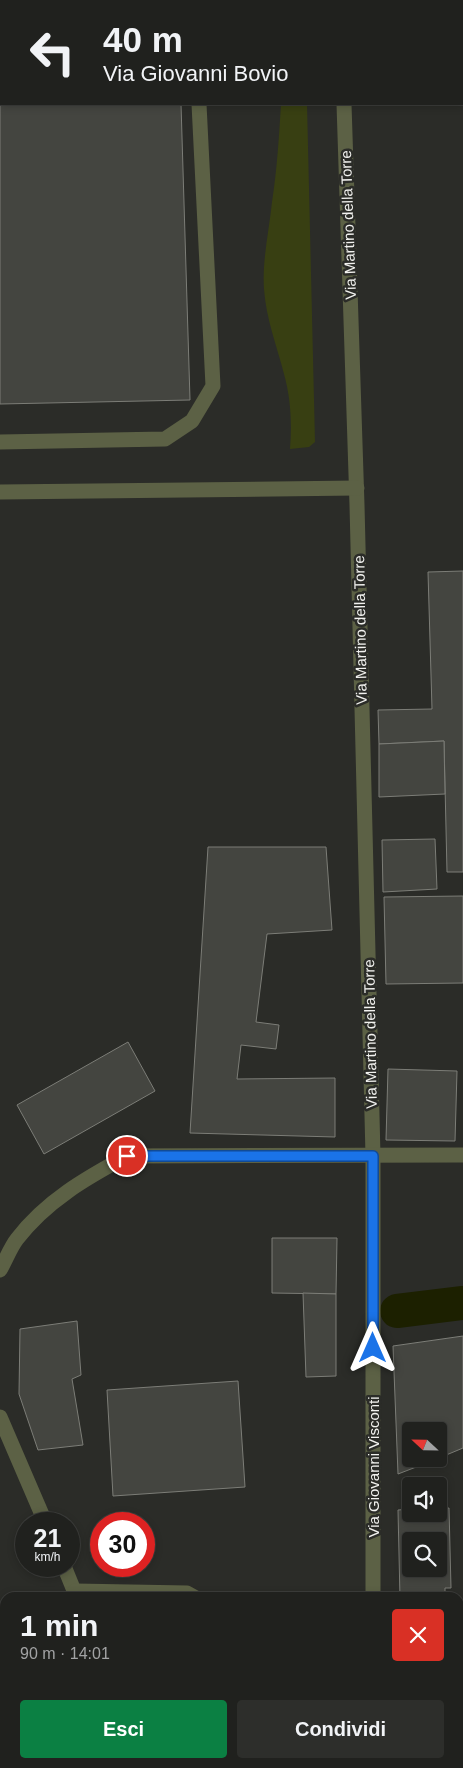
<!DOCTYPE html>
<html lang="it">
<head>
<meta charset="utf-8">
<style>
  body { margin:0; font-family:Arial,sans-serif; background:#2d2e2b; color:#f1f3f6; height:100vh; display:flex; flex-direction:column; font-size:19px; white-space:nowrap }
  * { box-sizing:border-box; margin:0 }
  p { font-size:16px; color:#a2a3a4 }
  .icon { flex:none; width:28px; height:28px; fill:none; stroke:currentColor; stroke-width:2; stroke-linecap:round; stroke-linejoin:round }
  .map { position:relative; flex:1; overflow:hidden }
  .side { position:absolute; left:0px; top:1592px; width:464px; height:176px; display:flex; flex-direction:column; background:#20211e; border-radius:15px 15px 0 0; box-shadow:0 2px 8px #0003,0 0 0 1px #3d3e3c }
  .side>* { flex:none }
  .hud { position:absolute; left:0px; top:0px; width:464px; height:105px; box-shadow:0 2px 8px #0003,0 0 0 1px #3d3e3c; background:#20211e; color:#f1f3f6; overflow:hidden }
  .needle { width:32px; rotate:292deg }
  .buttons { position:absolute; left:402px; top:1422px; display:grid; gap:10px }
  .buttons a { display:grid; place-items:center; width:45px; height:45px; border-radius:5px; background:#20211e; box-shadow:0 2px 8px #0003,0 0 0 1px #3d3e3c; font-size:25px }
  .speed { position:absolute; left:15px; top:1512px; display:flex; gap:10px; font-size:25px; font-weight:700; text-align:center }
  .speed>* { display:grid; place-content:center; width:65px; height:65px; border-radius:50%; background:#20211e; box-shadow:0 2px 8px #0003,0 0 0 1px #3d3e3c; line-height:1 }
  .speed small { font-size:12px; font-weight:400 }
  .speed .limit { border:8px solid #d22; background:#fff; color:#111 }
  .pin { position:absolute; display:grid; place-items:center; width:42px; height:42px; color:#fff; margin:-21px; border:2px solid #fff; border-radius:50%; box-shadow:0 1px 5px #0007 }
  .me { position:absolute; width:55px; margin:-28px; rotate:0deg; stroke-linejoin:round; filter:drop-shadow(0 0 4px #0008) }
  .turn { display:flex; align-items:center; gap:18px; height:105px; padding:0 20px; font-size:22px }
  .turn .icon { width:65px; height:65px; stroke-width:2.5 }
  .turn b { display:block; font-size:35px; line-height:42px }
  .round { display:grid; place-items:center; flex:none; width:52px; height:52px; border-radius:5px; background:#2d2e2b }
  .headline { display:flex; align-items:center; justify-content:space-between; height:85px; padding:0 20px }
  h1 { font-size:30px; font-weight:700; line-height:38px }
  .primary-button { display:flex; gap:10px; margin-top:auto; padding:10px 20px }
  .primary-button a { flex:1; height:58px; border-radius:5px; background:#0b8043; color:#fff; font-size:20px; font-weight:700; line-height:58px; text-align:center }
  .primary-button a+a { background:#2d2e2b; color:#f1f3f6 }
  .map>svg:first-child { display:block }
  .green { fill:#383f12 }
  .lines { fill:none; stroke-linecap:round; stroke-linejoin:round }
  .canal { stroke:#1c2000; stroke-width:34 }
  .building { fill:#444540; stroke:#7c7d77; fill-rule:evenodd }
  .minor { stroke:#5c6145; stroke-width:15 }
  .route-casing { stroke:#114b97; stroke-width:12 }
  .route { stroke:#1a73e8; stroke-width:9 }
  .labels { text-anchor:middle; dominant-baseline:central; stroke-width:5; stroke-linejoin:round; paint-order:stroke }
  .street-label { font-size:15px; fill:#f2f2ef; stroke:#2b2c28 }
</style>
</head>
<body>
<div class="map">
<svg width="463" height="1768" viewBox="0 0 463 1768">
  <rect width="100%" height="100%" fill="#2b2c28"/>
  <path class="green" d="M281,104h26l8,338 -6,5 -19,2c2,-25 1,-50 -6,-75 -7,-28 -18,-55 -20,-85 -2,-28 5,-58 8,-87 5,-32 7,-65 9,-98z"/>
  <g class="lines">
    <polyline class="canal" points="397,1311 463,1303"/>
  </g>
  <g class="building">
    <polygon points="0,0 178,0 178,1 1,1 1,104 181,104 190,400 0,404"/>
    <polygon points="463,571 463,872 447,872 444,741 379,744 378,710 432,709 428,572"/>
    <polygon points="444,741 445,794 379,797 379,744"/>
    <polygon points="435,839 437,889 383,892 382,840"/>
    <polygon points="208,847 326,847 332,930 267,934 256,1022 279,1025 276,1049 241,1045 237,1079 335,1078 335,1137 190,1133"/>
    <polygon points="463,896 463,983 386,984 384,897"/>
    <polygon points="128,1042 155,1091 44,1154 17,1105"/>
    <polygon points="388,1069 457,1071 455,1141 386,1140"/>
    <polygon points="272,1238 337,1238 336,1294 272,1293"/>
    <polygon points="303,1293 336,1294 336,1376 306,1377"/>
    <polygon points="77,1321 81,1375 72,1379 83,1445 38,1450 19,1394 20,1329"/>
    <polygon points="463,1336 463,1448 439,1458 439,1431 411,1431 411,1459 437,1459 398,1474 393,1346"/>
    <polygon points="238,1381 245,1487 113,1496 107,1390"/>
    <path d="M449,1508l2,80h-6v10h-45l-2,-88 13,-1v5h28v-5zM411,1541h28v28h-28z"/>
    <polygon points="404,1764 438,1764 438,1767 404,1768"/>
  </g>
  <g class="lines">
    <g class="minor">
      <polyline points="195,0 195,1"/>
      <polyline points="341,0 341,1"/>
      <polyline points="344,104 357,505 373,1156 373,1598"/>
      <polyline points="0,442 165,439 192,421 213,386 199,104"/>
      <polyline points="0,492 357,488"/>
      <path d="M0,1270c6,-10 10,-22 17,-31 29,-38 69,-61 110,-83l336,-1"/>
      <polyline points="0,1417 46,1524"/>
      <polyline points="64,1566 77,1598"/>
      <polyline points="75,1591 187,1593 196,1598"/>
      <polyline points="141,1764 142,1768"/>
      <polyline points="258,1764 259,1768"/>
      <polyline points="373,1768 373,1764"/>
    </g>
  </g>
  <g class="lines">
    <defs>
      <polyline id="route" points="127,1156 373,1156 373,1348"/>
    </defs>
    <use href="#route" class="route-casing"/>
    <use href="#route" class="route"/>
  </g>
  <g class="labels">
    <g class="street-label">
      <text transform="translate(348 225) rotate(-92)">Via Martino della Torre</text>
      <text transform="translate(360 630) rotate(-91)">Via Martino della Torre</text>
      <text transform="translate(370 1034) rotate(-91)">Via Martino della Torre</text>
      <text transform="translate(373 1467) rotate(-90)">Via Giovanni Visconti</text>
    </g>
  </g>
</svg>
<div class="buttons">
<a><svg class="needle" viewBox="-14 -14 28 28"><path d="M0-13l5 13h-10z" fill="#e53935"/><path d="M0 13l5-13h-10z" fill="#a2a3a4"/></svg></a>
<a><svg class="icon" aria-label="sound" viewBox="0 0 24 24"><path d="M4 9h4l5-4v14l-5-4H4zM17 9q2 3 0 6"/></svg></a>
<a><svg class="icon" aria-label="search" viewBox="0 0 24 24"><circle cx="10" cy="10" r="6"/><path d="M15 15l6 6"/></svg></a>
</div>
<div class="speed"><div>21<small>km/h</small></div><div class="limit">30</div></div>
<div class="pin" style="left:127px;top:1156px;background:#d93025"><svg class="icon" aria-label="arrive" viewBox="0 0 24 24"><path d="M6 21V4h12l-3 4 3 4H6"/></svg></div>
<svg class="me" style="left:373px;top:1348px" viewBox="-20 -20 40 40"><path d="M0-17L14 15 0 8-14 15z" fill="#1a73e8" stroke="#fff" stroke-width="4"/></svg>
<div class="hud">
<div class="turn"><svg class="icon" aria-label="left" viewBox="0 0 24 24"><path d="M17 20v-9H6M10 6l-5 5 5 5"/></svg><div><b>40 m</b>Via Giovanni Bovio</div></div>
</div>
<section class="side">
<div class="headline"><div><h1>1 min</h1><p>90 m · 14:01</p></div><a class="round" style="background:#d93025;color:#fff"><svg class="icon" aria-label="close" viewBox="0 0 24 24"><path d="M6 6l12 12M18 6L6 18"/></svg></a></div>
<div class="primary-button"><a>Esci</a><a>Condividi</a></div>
</section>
</div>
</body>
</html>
